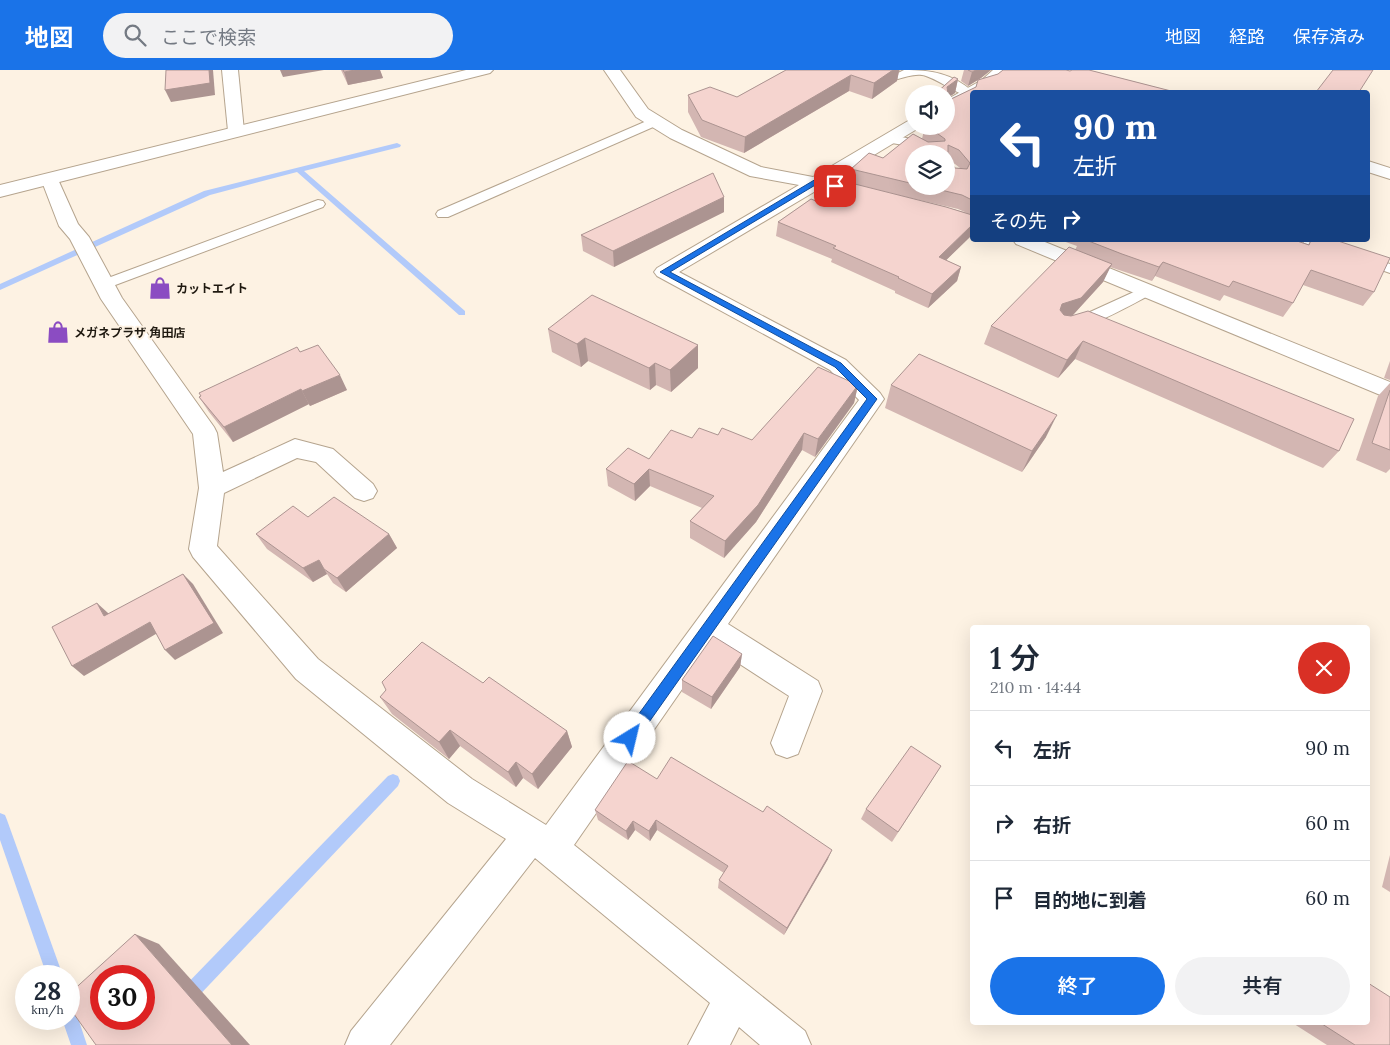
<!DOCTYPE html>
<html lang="ja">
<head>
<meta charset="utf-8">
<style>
  body { margin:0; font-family:Lora,"Noto Sans JP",serif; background:#f2f2f3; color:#1f2937; height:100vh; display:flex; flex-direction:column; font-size:19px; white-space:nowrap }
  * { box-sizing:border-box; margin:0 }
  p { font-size:16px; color:#747a83 }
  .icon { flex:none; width:28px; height:28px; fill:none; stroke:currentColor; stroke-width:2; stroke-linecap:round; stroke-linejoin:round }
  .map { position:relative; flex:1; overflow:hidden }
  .side { position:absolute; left:970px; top:555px; width:400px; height:400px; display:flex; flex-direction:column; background:#fff; border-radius:5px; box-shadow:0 5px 20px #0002 }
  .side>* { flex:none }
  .hud { position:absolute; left:970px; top:20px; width:400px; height:152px; border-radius:5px; box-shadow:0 5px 20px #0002; background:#1a4fa0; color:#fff; overflow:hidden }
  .fabs { position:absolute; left:905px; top:15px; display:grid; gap:10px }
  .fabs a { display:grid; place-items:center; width:50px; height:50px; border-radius:50%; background:#fff; box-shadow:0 5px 20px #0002; font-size:25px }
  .speed { position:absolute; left:15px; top:895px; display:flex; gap:10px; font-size:25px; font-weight:700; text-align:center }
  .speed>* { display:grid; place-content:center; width:65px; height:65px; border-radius:50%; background:#fff; box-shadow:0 5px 20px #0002; line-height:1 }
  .speed small { font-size:12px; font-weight:400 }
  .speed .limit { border:8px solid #d22; background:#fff; color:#111 }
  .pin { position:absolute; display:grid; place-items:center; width:42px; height:42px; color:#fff; margin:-21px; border-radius:10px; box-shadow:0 2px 8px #0006 }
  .me { position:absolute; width:55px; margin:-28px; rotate:36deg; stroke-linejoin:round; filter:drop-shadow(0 0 4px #0008) }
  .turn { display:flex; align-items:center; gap:18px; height:105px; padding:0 20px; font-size:22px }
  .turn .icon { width:65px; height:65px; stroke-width:2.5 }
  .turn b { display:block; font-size:35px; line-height:42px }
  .then { display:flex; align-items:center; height:48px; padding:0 20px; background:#0003; gap:10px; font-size:19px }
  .round { display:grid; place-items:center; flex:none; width:52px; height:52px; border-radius:26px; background:#f2f2f3 }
  .summary { display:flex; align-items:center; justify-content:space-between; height:85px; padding:0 20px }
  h1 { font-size:30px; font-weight:600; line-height:38px }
  .action { display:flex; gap:10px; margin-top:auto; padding:10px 20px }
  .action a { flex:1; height:58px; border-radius:30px; background:#1a73e8; color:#fff; font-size:20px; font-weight:600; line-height:58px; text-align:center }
  .action a+a { background:#f2f2f3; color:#1f2937 }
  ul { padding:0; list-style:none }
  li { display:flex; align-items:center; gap:15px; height:75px; padding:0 20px; border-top:1px solid #e0e1e3 }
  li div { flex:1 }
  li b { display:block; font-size:19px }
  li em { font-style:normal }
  header { display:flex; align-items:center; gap:30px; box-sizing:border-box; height:70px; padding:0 25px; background:#1a73e8; color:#fff }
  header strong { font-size:24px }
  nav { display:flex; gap:28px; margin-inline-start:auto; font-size:18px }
  .search { width:350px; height:45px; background:#f2f2f3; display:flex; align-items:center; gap:12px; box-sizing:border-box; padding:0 18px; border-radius:28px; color:#747a83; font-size:19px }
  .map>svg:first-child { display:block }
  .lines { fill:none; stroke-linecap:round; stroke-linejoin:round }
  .stream { fill:#b2cafa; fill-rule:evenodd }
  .lane-casing { stroke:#b5a48e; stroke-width:2 }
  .street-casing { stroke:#b5a48e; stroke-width:2 }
  .secondary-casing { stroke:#b5a48e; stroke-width:2 }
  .lane { fill:#fff; fill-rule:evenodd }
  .street { fill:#fff; fill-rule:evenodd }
  .secondary { fill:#fff; fill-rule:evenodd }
  .wall { fill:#d3b6b2; fill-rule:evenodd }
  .shaded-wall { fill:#ac9491 }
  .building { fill:#f5d4cf; stroke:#ac9491; fill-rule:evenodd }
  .route { fill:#1a73e8; stroke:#114b97 }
  .labels { text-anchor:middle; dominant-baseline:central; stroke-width:4; stroke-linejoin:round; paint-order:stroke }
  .far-poi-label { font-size:12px; font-weight:bold; fill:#1f1910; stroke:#fdf2e3; text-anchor:start }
</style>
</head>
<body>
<header>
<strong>地図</strong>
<div class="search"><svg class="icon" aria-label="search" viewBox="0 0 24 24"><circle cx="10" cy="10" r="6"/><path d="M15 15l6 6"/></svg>ここで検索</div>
<nav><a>地図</a><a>経路</a><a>保存済み</a></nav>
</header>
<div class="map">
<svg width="1390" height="975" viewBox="0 0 1390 975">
  <rect width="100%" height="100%" fill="#fdf2e3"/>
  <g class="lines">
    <g class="stream">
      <polygon points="397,73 401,75 400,77 304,101 465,241 465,245 459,245 297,102 210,125 0,220 0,214 204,121"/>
      <polygon points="393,704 398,706 400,711 398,716 192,933 186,935 180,933 178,927 180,921 388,706"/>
      <polygon points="0,743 5,745 7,750 63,906 47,906 0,770"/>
      <polygon points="69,937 75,939 87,975 71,975 62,949 69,949"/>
    </g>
    <defs>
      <g id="lane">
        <path d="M904,0c27,0 48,3 69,22l-1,4c-9,3 -36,-19 -50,-21 -9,-1 -16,2 -24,4l-6,-3z"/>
        <polygon points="656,47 660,48 662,51 660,54 448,147 438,147 436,144 438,141"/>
        <polygon points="890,65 923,71 940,84 925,84 915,77 886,72 884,69"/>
        <polygon points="318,130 323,131 325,134 323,137 110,217 100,217 97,214 100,211"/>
        <polygon points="1302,170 1323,170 1390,194 1390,203 1304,173"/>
        <path d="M1147,216l5,2 3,3 -3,3c-18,9 -68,39 -87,34l-2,-4 2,-4 25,-8z"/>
      </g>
      <g id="street">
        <polygon points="222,0 238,0 244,61 242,65 230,65 228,61"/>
        <polygon points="604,0 620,0 648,39 682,60 761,97 813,107 908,51 914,50 914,56 922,56 831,111 833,114 830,118 819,119 679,202 846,290 880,323 884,329 728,554 818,611 822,621 798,684 787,688 776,684 771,673 789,626 712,576 574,775 805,961 811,975 760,975 739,957 730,975 688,975 710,933 535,788 390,975 345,975 351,961 506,769 448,733 296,609 193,487 189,479 199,418 193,364 101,229 70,169 59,156 41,109 44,105 50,104 56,105 78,154 89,167 122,228 214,357 217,363 223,402 295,369 333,379 373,414 377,421 373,428 364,431 355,428 316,392 297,388 224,423 217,476 318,589 472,709 546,755 859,330 830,300 657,206 654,202 657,198 799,115 750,106 670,68 636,47"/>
        <path d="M993,0h17c-9,13 -22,22 -38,22v7l-26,13v-12l36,-20z"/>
        <polygon points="1368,91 1390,98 1390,109 1368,102"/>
        <polygon points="1013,170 1040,170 1390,312 1390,329 1016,174"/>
      </g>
      <polygon id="secondary" points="466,0 493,0 490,3 0,127 0,115"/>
    </defs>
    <use href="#lane" class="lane-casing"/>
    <use href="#street" class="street-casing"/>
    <use href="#secondary" class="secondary-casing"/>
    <use href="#lane" class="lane"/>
    <use href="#street" class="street"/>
    <use href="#secondary" class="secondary"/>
  </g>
  <g class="wall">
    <polygon points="341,0 380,0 383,8 348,15"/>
    <polygon points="786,0 899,1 897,11 872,29 849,21 744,83 701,67 688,42 688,25 737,27"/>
    <polygon points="964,0 991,0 981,8 968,16 961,11"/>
    <path d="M1003,0h63l4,1 2,-1h17l86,22h-203v143l-26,25 15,7 -4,14 -29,27 -33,-15v-2l-64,-29 1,-3 -56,-23 2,-14 33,-23 5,2 23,-21 10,3 2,-14 18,-16 14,5 30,-24 9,5 3,-13h21v-32h-11l19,-17 4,2 -3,14 -6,4v3l27,-13 2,-7 20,-6zM914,84h32v32h-32zM950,91l5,3 5,4h-5zM906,127l52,12 9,4 -21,-6z"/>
    <polygon points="724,127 724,142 614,197 583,181 581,165"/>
    <polygon points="1060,170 1294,170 1308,175 1311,170 1335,170 1374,222 1363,236 1303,215 1293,233 1283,247 1224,225 1220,231 1155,206 1152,211 1110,197 1103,212 1073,245 1339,381 1323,398 1075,289 1058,308 984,274 991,256 1075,180 1077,176"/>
    <polygon points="548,259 698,275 698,298 671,322 656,315 650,320 588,291 581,297 552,282"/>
    <polygon points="300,282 347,320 310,336 309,334 233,372 209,342 199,327"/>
    <polygon points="1390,291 1390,310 1384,308"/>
    <polygon points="1390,313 1390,399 1386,403 1356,390 1378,326"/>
    <polygon points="858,315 854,333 815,387 802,380 756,452 724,488 690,468 690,451 702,438 650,416 635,431 608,416 606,399 649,389 692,368 718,365 752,370"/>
    <polygon points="891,315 1046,367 1022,402 885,338"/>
    <polygon points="308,447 389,464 397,478 346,522 333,513 327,504 313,512 267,479 256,464"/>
    <polygon points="742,584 740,597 711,639 682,622 682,610"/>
    <polygon points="483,613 567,661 572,677 538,719 523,708 516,717 460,676 449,689 392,644 380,627"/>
    <polygon points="941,696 892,772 861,749 866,739"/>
    <polygon points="657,709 828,789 784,865 718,818 719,810 724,803 657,760 650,771 635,760 628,770 598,750 595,740"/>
    <polygon points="1390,785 1390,822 1382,817"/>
    <polygon points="1291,952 1368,952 1390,975 1327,975"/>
  </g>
  <g class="shaded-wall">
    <polygon points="209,0 213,0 215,25 171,32 165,20"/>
    <polygon points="280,0 324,0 283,7"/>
    <polygon points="355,0 380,0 383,8 348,15 344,2"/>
    <polygon points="891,0 900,0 899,1 897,11 872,29 874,13"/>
    <polygon points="976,0 991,0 981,8 968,16 972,2"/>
    <polygon points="851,5 849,21 744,83 745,67"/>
    <polygon points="958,9 955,23 946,29 947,17"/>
    <polygon points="724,127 724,142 614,197 613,181"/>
    <polygon points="972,155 972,165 935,201 939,187"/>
    <polygon points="1163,192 1155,206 1152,211 1159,197"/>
    <polygon points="1112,194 1103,212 1072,246 1054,252 1062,234"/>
    <polygon points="961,197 957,211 928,238 932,224"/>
    <polygon points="585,268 588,291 581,297 577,274"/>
    <polygon points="1083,271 1075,289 1058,308 1067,290"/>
    <polygon points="698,275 698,298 671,322 670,300"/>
    <polygon points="655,293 656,315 650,320 649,298"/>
    <polygon points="340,305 347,320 310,336 302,321"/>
    <polygon points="858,315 854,333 815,387 818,369"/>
    <polygon points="301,319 309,334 233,372 224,357"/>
    <polygon points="1057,345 1046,367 1022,402 1032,381"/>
    <polygon points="804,363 802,380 756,452 724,488 725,471"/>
    <polygon points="649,399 650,416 635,431 634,414"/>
    <polygon points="389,464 397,478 346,522 337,508"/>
    <polygon points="319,490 327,504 313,512 303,498"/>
    <polygon points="183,504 193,514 223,563 175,590 165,580"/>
    <polygon points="97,533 108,543 115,556 104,546"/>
    <polygon points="150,552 161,561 84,606 72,596"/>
    <polygon points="742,584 740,597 711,639 712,627"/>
    <polygon points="450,660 460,676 449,689 439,672"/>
    <polygon points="567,661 572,677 538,719 532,704"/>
    <polygon points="516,692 523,708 516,717 508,702"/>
    <polygon points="656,750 657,760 650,771 649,761"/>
    <polygon points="633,751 635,760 628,770 626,761"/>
    <polygon points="832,780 828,789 784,865 787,858"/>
    <polygon points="135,864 159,874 250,975 232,975"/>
  </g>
  <g class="building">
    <polygon points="166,0 209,0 210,13 165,20"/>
    <polygon points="343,0 355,0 344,2"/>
    <polygon points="786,0 893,0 874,13 851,5 745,67 702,50 688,25 710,17 737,27"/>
    <polygon points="968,0 976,0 972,2"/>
    <path d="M1003,0h63l4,1 2,-1h17l86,22h-203v108l-10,-5 -38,-9h22v-32h-32v30l-63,-15 18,-16 14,5 30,-24 15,8 17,-1v-2l-18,-13h19v-32h-11l19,-17 4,2 -11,8 2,13 27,-13 2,-7 20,-6zM948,75l11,5 11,13 -3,6 -12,-1 -7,-10z"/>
    <polygon points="1333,0 1373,0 1359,22 1316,22"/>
    <polygon points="713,103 724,127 613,181 581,165"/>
    <polygon points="839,110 946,137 972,145 972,155 939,187 961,197 932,224 898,208 899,207 833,178 836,176 778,152 811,129 816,131"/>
    <polygon points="1086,170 1294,170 1309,175 1311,170 1335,170 1390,188 1374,222 1311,200 1293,233 1233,211 1229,217 1163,192 1159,197 1122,184"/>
    <polygon points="1069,177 1112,194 1081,228 1062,234 1060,240 1064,245 1071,246 1088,241 1354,349 1339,381 1083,271 1067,290 991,256"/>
    <polygon points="592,225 698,275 670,300 655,293 649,298 585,268 577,274 548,259"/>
    <polygon points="318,275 340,305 302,321 301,319 224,357 199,327 201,326 199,323 297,277 300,282"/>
    <polygon points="919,284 1057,345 1032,381 891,315"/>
    <polygon points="818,297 858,315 818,369 804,363 758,435 725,471 690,451 714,426 649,399 634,414 606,399 628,378 649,389 671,360 692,368 699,358 718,365 722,358 752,370"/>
    <polygon points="1390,320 1390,380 1372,373"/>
    <polygon points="334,427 389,464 337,508 324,499 319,490 303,498 256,464 293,436 308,447"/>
    <polygon points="183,504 214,553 165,580 150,552 72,596 52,557 97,533 104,546"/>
    <polygon points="713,566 742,584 712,627 682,610"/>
    <polygon points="422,572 483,613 489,607 567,661 532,704 516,692 508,702 450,660 439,672 380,627 386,620 382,612"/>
    <polygon points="911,676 941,696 898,762 866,739"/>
    <polygon points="671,687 763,742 767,736 832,780 787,858 719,810 728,796 656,750 649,761 633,751 626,761 595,740 628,691 657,709"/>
    <path d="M135,864l97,111h-136l-27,-38v-13zM101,906h43v43h-43z"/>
    <polygon points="1368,913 1390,927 1390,975 1355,975 1319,952 1368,952"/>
  </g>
  <polygon class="route" points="816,109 839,116 835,119 817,114 670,202 841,293 877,329 635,672 630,674 625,672 623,668 625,663 867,329 835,297 660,202"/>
  <defs>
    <symbol id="shop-bare" viewBox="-9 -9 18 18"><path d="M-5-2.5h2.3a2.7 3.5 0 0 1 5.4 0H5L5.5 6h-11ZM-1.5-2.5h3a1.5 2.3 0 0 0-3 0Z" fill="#8b4cc2" stroke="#fdf2e3" stroke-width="2.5" paint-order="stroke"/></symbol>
  </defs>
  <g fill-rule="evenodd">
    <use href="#shop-bare" x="144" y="202" width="32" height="32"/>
    <use href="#shop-bare" x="42" y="246" width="32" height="32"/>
  </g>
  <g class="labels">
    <g class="far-poi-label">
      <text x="176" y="218">カットエイト</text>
      <text x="74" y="262">メガネプラザ 角田店</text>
    </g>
  </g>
</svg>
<div class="fabs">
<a><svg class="icon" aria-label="sound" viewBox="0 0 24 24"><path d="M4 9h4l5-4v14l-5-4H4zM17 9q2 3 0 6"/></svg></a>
<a><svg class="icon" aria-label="layers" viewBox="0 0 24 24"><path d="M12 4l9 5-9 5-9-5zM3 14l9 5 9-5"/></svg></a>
</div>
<div class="speed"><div>28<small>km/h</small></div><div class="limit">30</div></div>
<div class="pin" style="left:835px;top:116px;background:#d93025"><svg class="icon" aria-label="arrive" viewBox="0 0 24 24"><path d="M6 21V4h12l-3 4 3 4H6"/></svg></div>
<svg class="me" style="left:630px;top:668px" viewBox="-20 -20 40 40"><circle r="19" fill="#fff"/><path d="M0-13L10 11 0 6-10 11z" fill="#1a73e8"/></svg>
<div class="hud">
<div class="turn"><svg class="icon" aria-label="left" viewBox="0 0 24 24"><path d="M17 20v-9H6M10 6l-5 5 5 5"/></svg><div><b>90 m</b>左折</div></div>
<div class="then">その先<svg class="icon" aria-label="right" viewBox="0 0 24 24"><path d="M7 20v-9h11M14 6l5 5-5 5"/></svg></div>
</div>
<section class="side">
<div class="summary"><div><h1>1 分</h1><p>210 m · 14:44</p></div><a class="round" style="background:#d93025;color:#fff"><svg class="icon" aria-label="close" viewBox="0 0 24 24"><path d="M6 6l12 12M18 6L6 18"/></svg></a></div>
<ul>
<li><svg class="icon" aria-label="left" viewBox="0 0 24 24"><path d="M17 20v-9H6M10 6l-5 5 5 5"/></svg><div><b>左折</b></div><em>90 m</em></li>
<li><svg class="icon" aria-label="right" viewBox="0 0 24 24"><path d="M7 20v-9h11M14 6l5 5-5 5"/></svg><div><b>右折</b></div><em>60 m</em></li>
<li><svg class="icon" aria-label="arrive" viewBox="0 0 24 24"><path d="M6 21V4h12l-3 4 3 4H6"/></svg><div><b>目的地に到着</b></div><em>60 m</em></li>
</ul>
<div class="action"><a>終了</a><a>共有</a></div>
</section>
</div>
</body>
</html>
